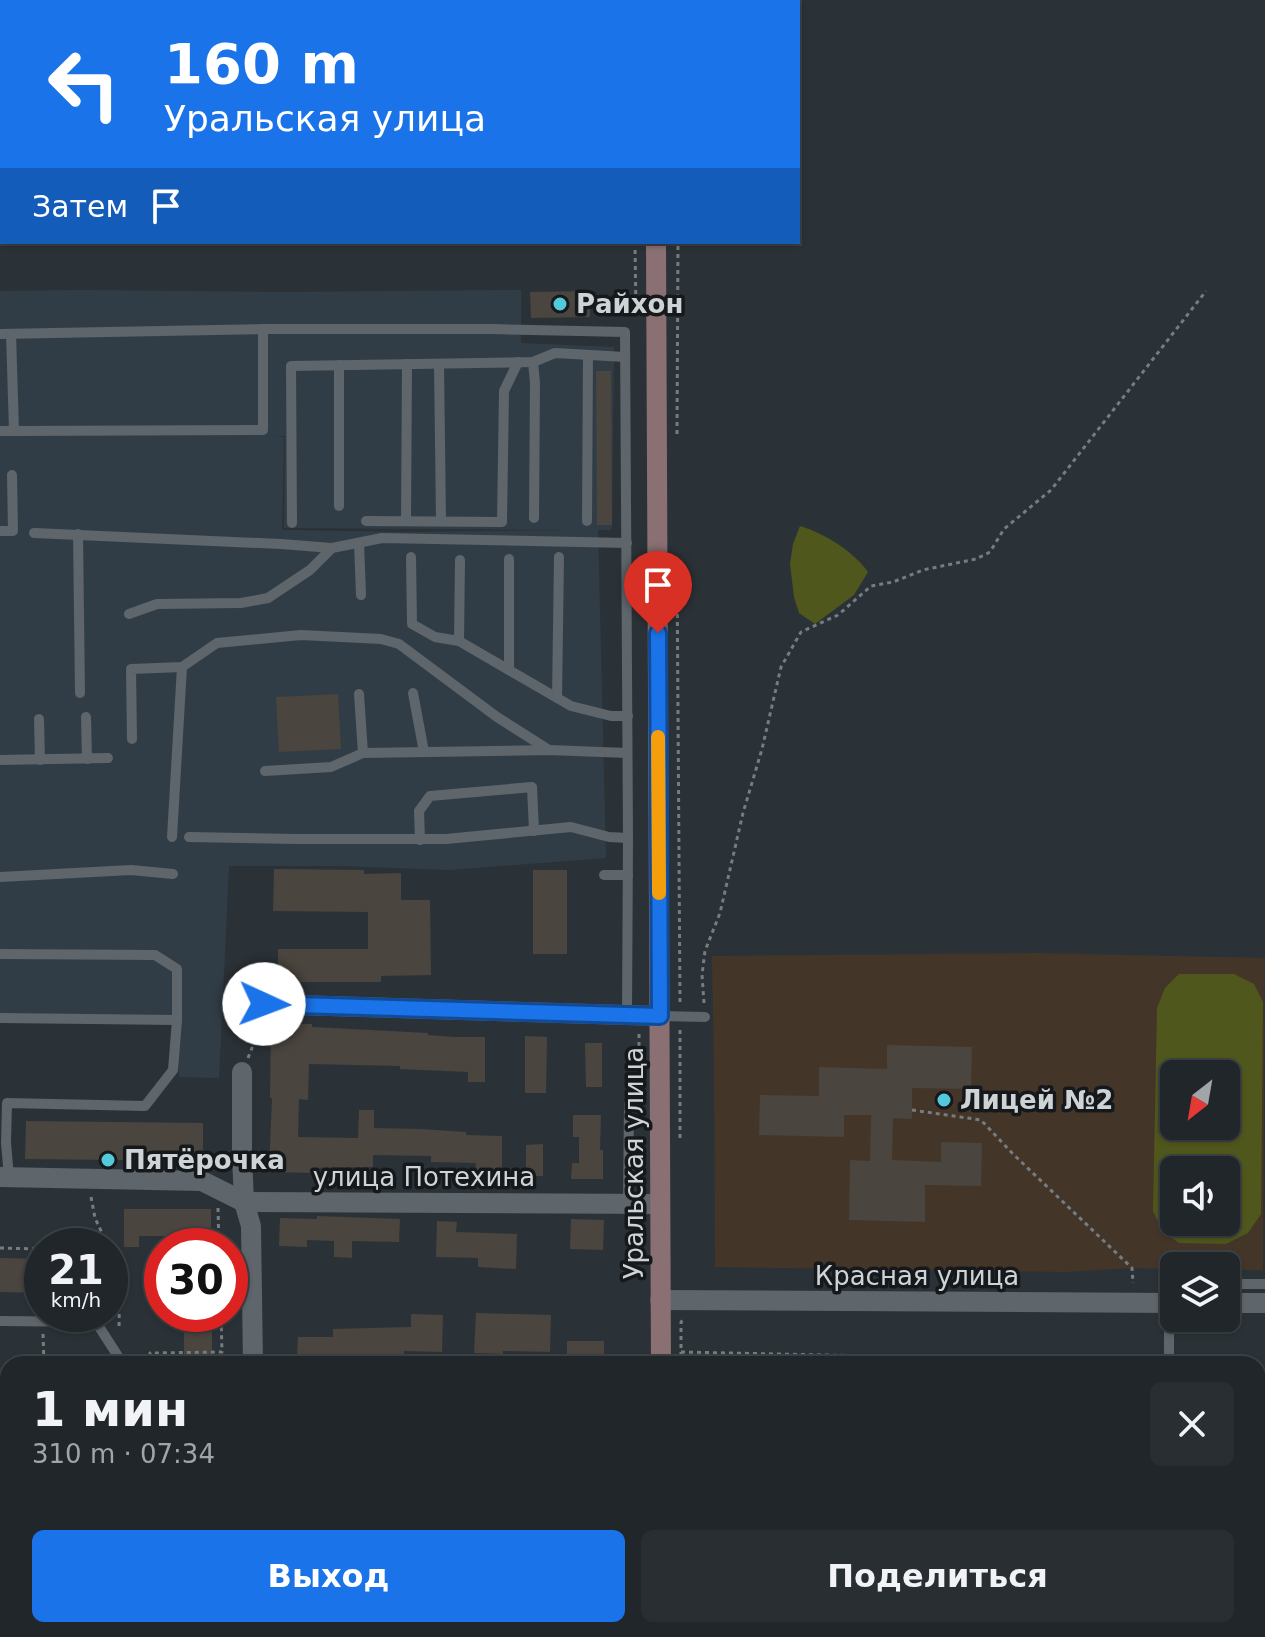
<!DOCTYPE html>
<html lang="ru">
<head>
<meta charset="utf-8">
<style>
  body { margin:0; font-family:"DejaVu Sans",sans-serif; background:#282e31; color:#f1f3f6; height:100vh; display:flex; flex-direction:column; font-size:30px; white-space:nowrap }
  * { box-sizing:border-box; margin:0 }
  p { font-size:26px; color:#a2a5a8 }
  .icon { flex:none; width:44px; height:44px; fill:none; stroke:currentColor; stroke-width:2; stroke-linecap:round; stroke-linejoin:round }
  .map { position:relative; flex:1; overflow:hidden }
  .panel { position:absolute; left:0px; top:1356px; width:1266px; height:282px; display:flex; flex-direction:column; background:#202629; border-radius:24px 24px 0 0; box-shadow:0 2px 6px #0004,0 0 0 2px #3d4346 }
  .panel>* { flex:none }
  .banner { position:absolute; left:0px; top:0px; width:800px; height:244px; box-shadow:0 2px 6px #0004,0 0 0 2px #3d4346; background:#1a73e8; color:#fff; overflow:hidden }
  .needle { width:52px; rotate:211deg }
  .buttons { position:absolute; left:1160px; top:1060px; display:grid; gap:16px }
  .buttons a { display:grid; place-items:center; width:80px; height:80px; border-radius:12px; background:#202629; box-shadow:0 2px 6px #0004,0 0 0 2px #3d4346; font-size:40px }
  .speed { position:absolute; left:24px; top:1228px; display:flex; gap:16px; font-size:40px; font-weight:700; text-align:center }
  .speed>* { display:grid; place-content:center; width:104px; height:104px; border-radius:50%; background:#202629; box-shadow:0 2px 6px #0004,0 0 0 2px #3d4346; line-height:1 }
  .speed small { font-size:20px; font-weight:400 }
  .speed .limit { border:12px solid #d22; background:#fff; color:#111 }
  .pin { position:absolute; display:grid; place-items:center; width:68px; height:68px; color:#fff; margin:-82px -34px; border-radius:50% 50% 50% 0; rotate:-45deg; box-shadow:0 0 8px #0007 }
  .pin .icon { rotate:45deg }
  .me { position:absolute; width:88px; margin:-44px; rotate:92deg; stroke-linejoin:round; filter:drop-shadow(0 0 6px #0008) }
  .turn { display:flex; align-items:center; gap:28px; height:168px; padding:0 32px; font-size:36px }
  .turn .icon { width:104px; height:104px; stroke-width:2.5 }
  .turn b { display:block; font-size:56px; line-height:68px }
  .then { display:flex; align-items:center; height:76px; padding:0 32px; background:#0003; gap:16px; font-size:30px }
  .round { display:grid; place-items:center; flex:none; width:84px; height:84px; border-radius:12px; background:#282e31 }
  .summary { display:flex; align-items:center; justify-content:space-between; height:136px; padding:0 32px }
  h1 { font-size:48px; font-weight:700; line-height:60px }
  .primary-button { display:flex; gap:16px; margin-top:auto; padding:16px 32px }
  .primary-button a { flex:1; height:92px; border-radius:12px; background:#1a73e8; color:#fff; font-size:32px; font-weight:700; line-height:92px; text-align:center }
  .primary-button a+a { background:#282e31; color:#f1f3f6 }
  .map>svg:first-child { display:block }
  .built { fill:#313d46; fill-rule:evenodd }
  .education { fill:#443529; fill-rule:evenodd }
  .green { fill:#50571c; fill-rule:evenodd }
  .building { fill:#4a453e }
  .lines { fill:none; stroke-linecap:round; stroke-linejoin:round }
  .path { stroke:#767c80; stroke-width:3; stroke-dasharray:4 4; stroke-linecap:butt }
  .lane { stroke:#5e656b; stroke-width:10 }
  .street { stroke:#5e656b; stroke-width:20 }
  .secondary { stroke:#8a7072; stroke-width:20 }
  .route-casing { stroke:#114b97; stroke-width:20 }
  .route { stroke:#1a73e8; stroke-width:14 }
  .slow { stroke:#f59e0b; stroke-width:14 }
  .poi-dot { fill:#53cadc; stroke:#16191c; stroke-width:3 }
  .labels { text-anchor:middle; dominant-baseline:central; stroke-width:7; stroke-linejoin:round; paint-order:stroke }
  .poi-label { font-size:26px; font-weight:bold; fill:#ced3d6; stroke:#16191c; text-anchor:start }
  .street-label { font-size:26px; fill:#ced3d6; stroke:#16191c }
</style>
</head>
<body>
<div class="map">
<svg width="1265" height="1637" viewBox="0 0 1265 1637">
  <rect width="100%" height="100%" fill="#2b3237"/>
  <path class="built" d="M79,290l208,2 234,-2v53l93,4 -2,178 -1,5h-13l8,328 -158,12 -104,-4h-115l-10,212 -40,-1 -3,-59 -176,-4v-723zM273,436h12l-1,92 293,2 -171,2 -124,-2 2,-93z"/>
  <g class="education">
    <path d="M1036,953l229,5 -2,312h-37v-4h-52v3l-42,-1 -67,4 -350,-5 -1,-201 -2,-110zM1174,1074h52v52h-52zM1174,1170h52v52h-52z"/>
    <rect x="828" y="1630" width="177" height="7"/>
  </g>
  <g class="green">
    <path d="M800,526c25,8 52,24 68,46l-14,23 -39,29 -16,-11 -5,-16 -4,-33 3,-20z"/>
    <path d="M1179,974h55l20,10 9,18 -2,212 -13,19 -22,11 -47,-1 -16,-11 -10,-21 4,-203 8,-20zM1174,1074h52v52h-52zM1174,1170h52v52h-52z"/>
    <polygon points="7,1521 8,1630 135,1630 135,1637 0,1637 0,1530"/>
  </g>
  <g class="building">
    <polygon points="590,291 590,317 531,318 530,292"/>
    <polygon points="596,371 611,371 612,525 597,525"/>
    <polygon points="338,694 341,749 279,752 276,697"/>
    <polygon points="274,869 364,870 364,874 401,873 401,900 430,900 431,975 381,976 381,982 278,982 278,949 368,949 368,912 273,911"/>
    <rect x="533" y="870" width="34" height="84"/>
    <polygon points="271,1024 312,1024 312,1027 428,1033 428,1035 453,1037 485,1037 485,1082 468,1082 468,1072 400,1069 400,1066 309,1064 308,1100 299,1099 298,1137 358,1138 359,1110 374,1110 374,1128 420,1129 466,1132 466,1135 502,1136 502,1175 475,1175 476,1163 431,1162 431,1156 373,1155 373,1167 313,1168 313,1173 269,1172 272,1098 270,1098"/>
    <polygon points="525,1036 547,1037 546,1093 525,1093"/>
    <polygon points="585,1043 602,1043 602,1087 586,1087"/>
    <polygon points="887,1045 972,1047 971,1089 912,1088 912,1119 893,1118 892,1160 941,1162 941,1142 982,1143 981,1186 925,1185 925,1222 849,1220 850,1160 870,1161 871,1115 844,1115 844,1137 759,1135 760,1095 819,1096 819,1067 887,1069"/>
    <polygon points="573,1115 601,1115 600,1150 603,1150 603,1179 571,1179 572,1163 579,1163 579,1137 573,1137"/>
    <polygon points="26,1121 203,1123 203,1161 25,1159"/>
    <polygon points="543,1144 543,1176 526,1176 526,1145"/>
    <polygon points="124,1209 211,1209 211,1236 139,1236 139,1247 124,1247"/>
    <polygon points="317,1216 400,1219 399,1242 352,1241 352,1258 334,1257 334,1241 307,1240 307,1247 279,1246 280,1218 317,1219"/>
    <polygon points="571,1219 604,1220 603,1250 570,1249"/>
    <polygon points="437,1221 457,1222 456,1232 517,1234 516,1269 478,1267 478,1258 436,1257"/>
    <polygon points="0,1258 42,1259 42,1293 0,1292"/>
    <polygon points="476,1313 551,1315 550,1352 503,1351 503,1354 474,1353"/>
    <rect x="184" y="1314" width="28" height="50"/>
    <polygon points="411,1314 443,1315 442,1352 404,1351 404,1357 374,1356 374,1359 332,1357 332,1355 297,1355 298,1337 333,1337 333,1329 411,1327"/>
    <rect x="567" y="1341" width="37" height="22"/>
  </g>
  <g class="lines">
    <g class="path">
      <polyline points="630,0 630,2"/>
      <polyline points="678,0 678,2"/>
      <polyline points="635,242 636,314"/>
      <polyline points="677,434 678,242"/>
      <polyline points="677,566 680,1002"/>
      <polyline points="704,1003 702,975 705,951 720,913 743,813 762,749 781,667 801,632 838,615 871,586 893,582 923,570 976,559 990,552 1004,529 1051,490 1206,291"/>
      <polyline points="639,1034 639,1094"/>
      <polyline points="248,1058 263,1020"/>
      <polyline points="912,1110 981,1120 1013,1154 1132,1268 1133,1283"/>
      <polyline points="680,1138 680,1030"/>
      <polyline points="91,1197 95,1218 108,1246"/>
      <polyline points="218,1208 219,1246"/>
      <polyline points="0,1248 42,1249"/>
      <polyline points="110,1251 120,1252 119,1330"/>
      <polyline points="43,1334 44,1364"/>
      <polyline points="681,1352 1067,1360 1149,1364"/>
      <polyline points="152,1364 150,1353 222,1352 221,1314"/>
      <polyline points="681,1364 681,1322 683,1320"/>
      <polyline points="1258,1366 1265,1366"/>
      <path d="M64,1637c6,-6 14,-6 21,0"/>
      <polyline points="1132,1637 1132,1630"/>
    </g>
    <g class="lane">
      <polyline points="173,0 175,2"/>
      <polyline points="385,0 387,2"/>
      <polyline points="273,2 275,0"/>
      <polyline points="0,76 2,76"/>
      <polyline points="0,334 263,329 491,329 625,332 628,838 627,1015"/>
      <polyline points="11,334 14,431 263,430 263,329"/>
      <polyline points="533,362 535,383 534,518"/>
      <polyline points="439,364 441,521"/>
      <polyline points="339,365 339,506"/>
      <polyline points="0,431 14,431"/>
      <polyline points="406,520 407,364"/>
      <polyline points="366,521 502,522 504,391 518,362"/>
      <polyline points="587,521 588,355"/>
      <polyline points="292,523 291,366 533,362 555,353 625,357"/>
      <polyline points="0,531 13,531 12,475"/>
      <polyline points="34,533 281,544 332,548 382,538 627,543"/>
      <polyline points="78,534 80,693"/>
      <polyline points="359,543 361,595"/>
      <polyline points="411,557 412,624 435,637 459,641 571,706 611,716 628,716"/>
      <polyline points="509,559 509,670"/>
      <polyline points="129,614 157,604 241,603 268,598 310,570 332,548"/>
      <polyline points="459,641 460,560"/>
      <polyline points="413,693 424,752"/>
      <polyline points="359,694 363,753 549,750 627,753"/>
      <polyline points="557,698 559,557"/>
      <polyline points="86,717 87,759"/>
      <polyline points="39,719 40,760"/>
      <polyline points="132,739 131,669 182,667 217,643 301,635 381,639 399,644 497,717 549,750"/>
      <polyline points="0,760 108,758"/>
      <polyline points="265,771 331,767 363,753"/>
      <polyline points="172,837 182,667"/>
      <polyline points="189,837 297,839 446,839 571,827 609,837 628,838"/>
      <polyline points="420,840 419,811 430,796 532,787 534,831"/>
      <polyline points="604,875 628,875"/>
      <polyline points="0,877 131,870 173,874"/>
      <polyline points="0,954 155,955 177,969 177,1020 173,1070 145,1106 7,1103 6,1143 9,1177"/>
      <polyline points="660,1016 705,1017"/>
      <polyline points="0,1018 177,1020"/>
      <polyline points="628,1204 629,1104"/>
      <polyline points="1226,1288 1241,1284 1265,1284"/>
      <polyline points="1169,1304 1169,1364"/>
      <polyline points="0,1321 96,1322 123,1364"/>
      <polyline points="0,1394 8,1394"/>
      <polyline points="1258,1443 1265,1443"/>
      <polyline points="0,1508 8,1508"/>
      <polyline points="1258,1583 1265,1583"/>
      <polyline points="1036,1630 1036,1637"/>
      <polyline points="219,1633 254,1633"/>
      <polyline points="152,1634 176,1634"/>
      <polyline points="793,1637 793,1630"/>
      <polyline points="815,1637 815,1630"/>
      <polyline points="1188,1637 1190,1630"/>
    </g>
    <g class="street">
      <polyline points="264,1004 660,1016"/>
      <polyline points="242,1072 242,1156 244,1202 251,1226 253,1364"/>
      <polyline points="0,1177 202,1181 244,1202 660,1204"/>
      <polyline points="660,1300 1174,1303"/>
      <polyline points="1226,1303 1265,1303"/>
      <polyline points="254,1637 254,1630"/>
    </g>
    <g class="secondary">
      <polyline points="656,0 656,2"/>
      <polyline points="656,242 661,1364"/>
      <polyline points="663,1630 663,1637"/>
    </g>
  </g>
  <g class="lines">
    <defs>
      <polyline id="route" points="264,1004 660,1016 658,633"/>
    </defs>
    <use href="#route" class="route-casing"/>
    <use href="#route" class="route"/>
    <polyline class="slow" points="658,737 659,893"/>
  </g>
  <g class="poi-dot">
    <circle cx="560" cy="304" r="8"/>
    <circle cx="944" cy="1100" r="8"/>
    <circle cx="108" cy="1160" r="8"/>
  </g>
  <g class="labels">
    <g class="poi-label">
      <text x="576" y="304">Райхон</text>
      <text x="960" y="1100">Лицей №2</text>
      <text x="124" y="1160">Пятёрочка</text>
    </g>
    <g class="street-label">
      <text transform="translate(634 1163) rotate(-90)">Уральская улица</text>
      <text x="424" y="1177">улица Потехина</text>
      <text x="917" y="1276">Красная улица</text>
    </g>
  </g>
</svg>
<div class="buttons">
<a><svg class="needle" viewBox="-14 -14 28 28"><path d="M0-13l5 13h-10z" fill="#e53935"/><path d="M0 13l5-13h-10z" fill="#a2a5a8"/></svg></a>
<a><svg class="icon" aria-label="sound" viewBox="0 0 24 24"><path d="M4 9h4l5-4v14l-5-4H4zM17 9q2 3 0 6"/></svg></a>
<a><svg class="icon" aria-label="layers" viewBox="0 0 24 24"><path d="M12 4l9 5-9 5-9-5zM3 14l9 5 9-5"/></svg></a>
</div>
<div class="speed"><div>21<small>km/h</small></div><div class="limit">30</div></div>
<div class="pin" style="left:658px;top:633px;background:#d93025"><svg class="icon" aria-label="arrive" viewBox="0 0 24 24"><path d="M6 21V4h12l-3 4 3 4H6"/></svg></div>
<svg class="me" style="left:264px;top:1004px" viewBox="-20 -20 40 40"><circle r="19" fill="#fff"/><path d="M0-13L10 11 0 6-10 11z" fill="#1a73e8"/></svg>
<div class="banner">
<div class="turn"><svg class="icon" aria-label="left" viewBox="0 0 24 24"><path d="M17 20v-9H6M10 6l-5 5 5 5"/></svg><div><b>160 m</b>Уральская улица</div></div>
<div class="then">Затем<svg class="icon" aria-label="arrive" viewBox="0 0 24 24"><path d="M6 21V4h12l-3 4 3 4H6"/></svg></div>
</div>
<section class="panel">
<div class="summary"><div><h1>1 мин</h1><p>310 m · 07:34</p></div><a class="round"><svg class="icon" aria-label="close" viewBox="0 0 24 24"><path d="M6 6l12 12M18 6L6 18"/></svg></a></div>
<div class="primary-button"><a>Выход</a><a>Поделиться</a></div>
</section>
</div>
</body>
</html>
